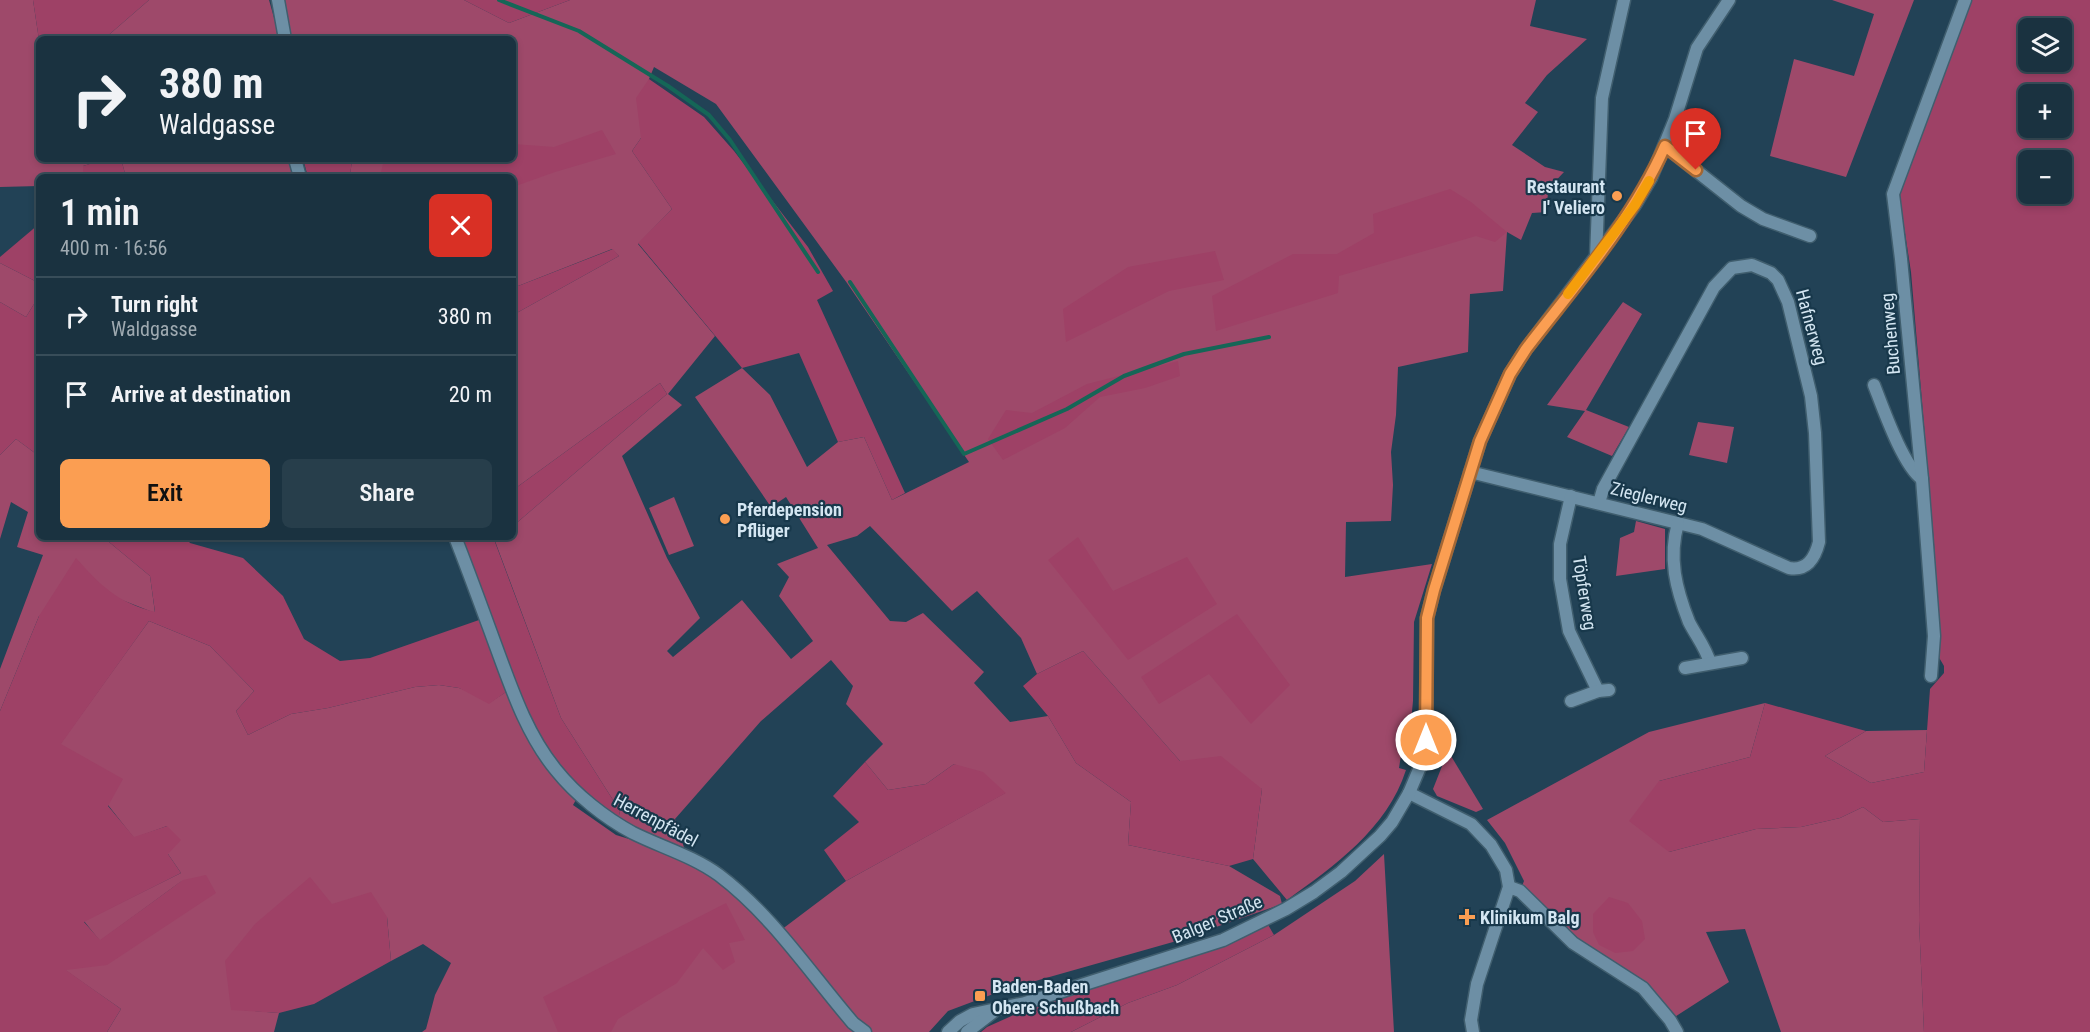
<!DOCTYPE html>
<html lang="en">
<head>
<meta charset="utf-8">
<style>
  body { margin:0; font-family:"Roboto Condensed",sans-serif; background:#273e4b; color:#f1f3f6; height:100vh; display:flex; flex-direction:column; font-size:22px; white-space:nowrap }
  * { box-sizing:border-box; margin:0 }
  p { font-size:20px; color:#9faab1 }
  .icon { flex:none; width:33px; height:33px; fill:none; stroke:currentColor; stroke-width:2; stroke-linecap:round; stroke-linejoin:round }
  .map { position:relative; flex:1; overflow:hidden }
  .panel { position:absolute; left:36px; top:174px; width:480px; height:366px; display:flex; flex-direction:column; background:#1a3240; border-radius:9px; box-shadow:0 3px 9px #0003,0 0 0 2px #384d59 }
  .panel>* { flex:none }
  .banner { position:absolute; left:36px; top:36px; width:480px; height:126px; border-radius:9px; box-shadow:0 3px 9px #0003,0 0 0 2px #384d59; background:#1a3240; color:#f1f3f6; overflow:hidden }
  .tools { position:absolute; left:2018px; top:18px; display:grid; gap:12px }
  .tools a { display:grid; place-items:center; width:54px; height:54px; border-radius:9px; background:#1a3240; box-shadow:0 3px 9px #0003,0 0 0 2px #384d59; font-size:30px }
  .pin { position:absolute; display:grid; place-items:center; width:51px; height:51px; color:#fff; margin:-62px -26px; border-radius:50% 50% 50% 0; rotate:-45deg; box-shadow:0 0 6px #0007 }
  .pin .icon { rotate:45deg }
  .me { position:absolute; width:66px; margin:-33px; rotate:0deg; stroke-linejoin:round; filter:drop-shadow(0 0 4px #0008) }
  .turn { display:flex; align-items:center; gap:21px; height:126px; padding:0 24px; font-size:27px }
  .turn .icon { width:78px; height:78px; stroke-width:2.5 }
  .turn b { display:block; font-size:42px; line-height:51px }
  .round { display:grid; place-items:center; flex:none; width:63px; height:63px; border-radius:9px; background:#273e4b }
  .headline { display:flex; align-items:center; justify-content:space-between; height:102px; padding:0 24px }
  h1 { font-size:36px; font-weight:600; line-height:45px }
  .primary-button { display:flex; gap:12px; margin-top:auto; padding:12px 24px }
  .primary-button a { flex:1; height:69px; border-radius:9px; background:#fb9e52; color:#111; font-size:24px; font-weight:600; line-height:69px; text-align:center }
  .primary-button a+a { background:#273e4b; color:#f1f3f6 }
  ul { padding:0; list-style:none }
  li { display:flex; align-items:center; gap:18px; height:78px; padding:0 24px; border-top:2px solid #384d59 }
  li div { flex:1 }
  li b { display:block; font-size:22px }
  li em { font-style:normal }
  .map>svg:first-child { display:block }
  .green { fill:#9e496a; fill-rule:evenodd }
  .forest { fill:#9e4166; fill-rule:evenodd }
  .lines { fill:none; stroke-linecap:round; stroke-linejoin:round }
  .stream { stroke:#156657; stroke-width:4 }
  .minor-casing { stroke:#405e6e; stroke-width:15 }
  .minor { stroke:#6d8fa5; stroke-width:12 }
  .route-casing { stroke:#a36735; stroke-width:15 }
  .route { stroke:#fb9e52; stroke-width:10 }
  .slow { stroke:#f59e0b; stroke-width:10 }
  .poi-dot { fill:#fb9e52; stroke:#18384b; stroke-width:2 }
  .labels { text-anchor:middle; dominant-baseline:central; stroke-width:4.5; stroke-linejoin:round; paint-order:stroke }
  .poi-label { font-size:18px; font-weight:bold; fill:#d4e6f2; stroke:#18384b; text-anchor:start }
  .street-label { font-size:18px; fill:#d4e6f2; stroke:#18384b }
</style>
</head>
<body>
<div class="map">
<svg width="2090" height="1032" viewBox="0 0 2090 1032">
  <rect width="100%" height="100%" fill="#224256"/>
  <g class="green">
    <polygon points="0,0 33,0 39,40 39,159 106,159 83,166 83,177 39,177 39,186 0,187"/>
    <polygon points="149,0 269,0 280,39 104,39"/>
    <path d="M283,0h181l45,23 61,-23h966l-6,26 57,13 -40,36 -22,28 13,9 -26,33 33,22 19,5 -16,17 -1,23 -15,1 -11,27 -14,-8 -4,59 -33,3 -2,58 -70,15 -2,48 -5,37 2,33 -2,36 -45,1 -1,55 87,-13 -18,58 -1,79 -4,42h-6l-4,25 7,2c-19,59 -72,96 -119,130l-34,-41 9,-70 -82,-28 -97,-110 -46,23 -16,-36 -44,-47 -25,20 -82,-85 -13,10 -30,9 63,76 16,1 17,-9 61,59 -10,11 36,39 38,-6 28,47 55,39 -3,43 101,21 51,30 2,8 -109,38 -169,48 -56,21 -19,21h-507l4,-3 9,-34 16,-32 -28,-19 -32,17 -4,-44 -156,92 48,4 -5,19h-167l14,-23 -56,-39 118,-90 -83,61 -16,-20 97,-48 -13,-19 -1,-28 -33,12 -74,-94 89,-123 61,25 44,45 -18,20 12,24 43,-21 37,-6 87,-21 24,-2 20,3 20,7 10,8 17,-11 34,64 37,42 -4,7 43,30 65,20 -64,-31 3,-13 -59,-93 -66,-177 5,-4h13v-11l154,-132 -7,-11 -147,107v-175l106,-59 -7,-7 -99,39v-111h-163l2,-18h161v-120h-222zM654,67l62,37 131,179 122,179 -77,38 -28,-63 -26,5 -31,25 -37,-72 -28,-27 -47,29 76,110 15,-10 32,51 -41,16 12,13 -10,19 34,45 -22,18 -49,-59 -69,57 -6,-6 33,-33 -33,-60 -45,-102 60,-51 -14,-11 47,-58 -77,-92 34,-35 -40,-58 9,-13 8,-59zM831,660l22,26 -7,18 37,40 -18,18 23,28 38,-6 28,-20 51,29 -159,88 -69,52 -60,-59 -30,-17 -12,-38 86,-98z"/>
    <polygon points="1832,0 1914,0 1846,177 1770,156 1794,59 1854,76 1874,14"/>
    <polygon points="121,159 292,159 295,177 126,177"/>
    <polygon points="0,263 39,283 39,296 26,317 0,302"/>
    <polygon points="1623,302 1642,314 1586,410 1629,427 1612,456 1567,437 1585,411 1547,405"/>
    <polygon points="1698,422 1734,427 1727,463 1689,455"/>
    <polygon points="16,439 39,456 39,537 103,537 150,576 155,613 117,598 39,616 0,711 0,669 43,555 17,547 28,512 11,502 0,539 0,455"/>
    <polygon points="674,497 694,546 669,555 649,508"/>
    <polygon points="1636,521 1665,529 1665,569 1616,576 1620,538 1634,532"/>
    <polygon points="1765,703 1750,757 1659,781 1669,852 1756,829 1801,827 1840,818 1863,807 1883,822 1920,819 1919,921 1924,1032 1781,1032 1745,929 1706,932 1729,982 1670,1020 1643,988 1606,965 1520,891 1524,881 1505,843 1487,820 1649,732"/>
    <polygon points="1927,730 1924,772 1871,783 1825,756 1866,731"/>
    <polygon points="1448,751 1483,809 1476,812 1437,796 1433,789"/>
    <polygon points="1384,854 1394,1032 1071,1032 1128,1003 1177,985 1274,935 1355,881"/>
  </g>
  <g class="forest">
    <polygon points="33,0 149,0 104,39 39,40"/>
    <polygon points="464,0 570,0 509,23"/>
    <path d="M1971,0h119v1032h-166l-5,-111 1,-102 -37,3 -20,-15 -23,11 -39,9 -45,2 -87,23 -40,-31 30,-40 91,-24 15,-54 101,28 -41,25 46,27 53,-11 6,-83 14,-16v-7l-7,-12 2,-21 -5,-90 -23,-271 -12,-78zM2028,28h33v34h-33zM2028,94h33v34h-33zM2028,160h33v34h-33z"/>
    <polygon points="649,79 704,117 734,151 808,247 833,291 817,300 905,493 892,500 864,437 838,442 799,353 742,368 638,243 672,209 632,151 641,138 636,98"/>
    <polygon points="602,130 616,154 555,172 513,187 513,177 380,177 384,159 513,159 513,144 554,147"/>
    <polygon points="106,159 121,159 126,177 83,177 83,166"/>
    <polygon points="303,159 352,159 350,177 308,177"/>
    <polygon points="1450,189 1471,202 1507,232 1495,242 1476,236 1339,276 1338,293 1216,331 1212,296 1293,254 1337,254 1374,233 1373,214"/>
    <polygon points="39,224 39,283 0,263 0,257"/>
    <polygon points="613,249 619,256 513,315 513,288"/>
    <polygon points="1215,251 1224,280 1169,291 1066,342 1063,309 1128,267"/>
    <polygon points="39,296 39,456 16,439 0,455 0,302 26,317"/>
    <polygon points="1178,361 1180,376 1145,388 1100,397 1065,428 1003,460 988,439 1006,410 1032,413 1087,384"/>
    <polygon points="660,383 667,394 513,526 513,490"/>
    <path d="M103,537h82l5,6 53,15 40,38 21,43 36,22 30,-3 109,-38 27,72 -17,12 -30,-16 -20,-3 -24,2 -87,21 -37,6 -43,21 -12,-24 18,-20 -44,-45 -61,-25 -88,123 62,35 -15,27 26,31 33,-11 14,14 -13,14 13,19 -97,49 16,18 83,-60 23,-5 10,18 -109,72 -41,5 55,39 -14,23h-107v-321l39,-95 37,-58c25,28 41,44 79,54l-5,-36z"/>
    <polygon points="460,537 500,537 495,542 561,718 620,811 617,824 557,765 542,741 522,703"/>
    <polygon points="1078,537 1113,591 1187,557 1217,604 1128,660 1048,560"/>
    <polygon points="1237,614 1290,685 1251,724 1209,674 1159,704 1141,677"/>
    <polygon points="1083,651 1180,761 1221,756 1262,789 1253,859 1229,866 1128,845 1131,802 1076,763 1048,716 1023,686 1037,674"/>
    <polygon points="865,762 888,790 926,784 954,764 983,772 1006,793 846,881 824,850 859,822 833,796"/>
    <polygon points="310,877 332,904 371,892 387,917 391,961 314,1004 279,1013 231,1010 225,961 255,924"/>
    <polygon points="1609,897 1628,903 1642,921 1645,939 1633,951 1615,953 1599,945 1593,932 1593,914"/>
    <polygon points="726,903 745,940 729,943 735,962 723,970 703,948 677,983 618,1019 611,1032 558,1032 543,997"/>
    <polygon points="1267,923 1274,935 1177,985 1128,1003 1071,1032 981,1032 987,1027 1045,1001"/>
  </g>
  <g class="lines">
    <g class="stream">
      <polyline points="499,0 579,31 668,86 709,115 730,140 818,272"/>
      <polyline points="850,282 964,454 1067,409 1124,376 1184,354 1269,337"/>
    </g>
    <defs>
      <g id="minor">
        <polyline points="278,0 285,39"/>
        <polyline points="1665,146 1741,206 1763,219 1810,236"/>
        <polyline points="295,159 300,177"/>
        <polyline points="1596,258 1602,98 1624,0"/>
        <path d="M1874,385c9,23 29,81 48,94"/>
        <path d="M1470,472l232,57 87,39c18,3 26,-10 30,-26l-4,-109 -4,-37 -23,-94 -10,-22 -7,-7 -19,-8 -20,3 -18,19 -111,202 -4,14"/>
        <polyline points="1571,496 1560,544 1560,579 1569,631 1598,691"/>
        <path d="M1678,523c-10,35 -2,66 11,99 7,14 17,26 21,41"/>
        <path d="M455,537c15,38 29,77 43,115 15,41 30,84 58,118 20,25 49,48 77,63 28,14 60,23 86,42 53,40 91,98 134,148l12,9"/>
        <polyline points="1685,668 1742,658"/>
        <polyline points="1931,676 1934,636 1922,479 1901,259 1893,194 1965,0"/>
        <polyline points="1571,701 1598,691 1609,690"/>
        <polyline points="1409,793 1471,824 1491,845 1506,870 1509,887 1477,984 1471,1020 1473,1032"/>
        <polyline points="1509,887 1520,891 1573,943 1643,988 1670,1020 1677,1032"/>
        <polyline points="948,1032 960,1021 973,1014 1025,1003 1223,940 1286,909 1314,892 1341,872 1380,836 1392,822 1409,793 1423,760 1426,746 1427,618 1434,590 1480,441 1510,374 1526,349 1635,205 1651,178 1675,119 1697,48 1729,0"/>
        <polyline points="967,1032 993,1012"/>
      </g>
    </defs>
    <use href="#minor" class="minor-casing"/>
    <use href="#minor" class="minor"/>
  </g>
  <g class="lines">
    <defs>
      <path id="route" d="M1426,740l1,-122 7,-28 46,-149 30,-67 16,-25c50,-65 106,-128 139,-203l31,24"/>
    </defs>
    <use href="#route" class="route-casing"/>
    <use href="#route" class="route"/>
    <polyline class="slow" points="1568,294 1635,205 1649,181"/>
  </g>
  <g class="poi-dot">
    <circle cx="1617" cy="196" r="6"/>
    <circle cx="725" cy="519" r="6"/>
    <path d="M1464 908h6v6h6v6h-6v6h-6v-6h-6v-6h6z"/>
    <rect x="974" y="990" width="12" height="12" rx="3"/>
  </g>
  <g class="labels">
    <g class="poi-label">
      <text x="1605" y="186" text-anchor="end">Restaurant<tspan x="1605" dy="21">I' Veliero</tspan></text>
      <text x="737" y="509">Pferdepension<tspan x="737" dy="21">Pflüger</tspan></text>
      <text x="1480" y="917">Klinikum Balg</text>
      <text x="992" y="986">Baden-Baden<tspan x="992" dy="21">Obere Schußbach</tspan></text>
    </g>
    <g class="street-label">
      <text transform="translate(1812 327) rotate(75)">Hafnerweg</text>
      <text transform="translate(1890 334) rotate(-95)">Buchenweg</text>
      <text transform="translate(1649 497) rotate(14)">Zieglerweg</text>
      <text transform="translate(1585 593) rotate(81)">Töpferweg</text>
      <text transform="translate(656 820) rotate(28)">Herrenpfädel</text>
      <text transform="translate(1217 919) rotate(-23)">Balger Straße</text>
    </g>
  </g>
</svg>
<div class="tools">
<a><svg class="icon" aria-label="layers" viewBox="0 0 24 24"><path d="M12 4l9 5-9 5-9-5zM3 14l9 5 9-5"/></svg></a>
<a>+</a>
<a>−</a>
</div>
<div class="pin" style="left:1696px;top:170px;background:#d93025"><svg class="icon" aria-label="arrive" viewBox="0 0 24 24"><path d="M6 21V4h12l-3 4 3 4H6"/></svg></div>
<svg class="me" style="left:1426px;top:740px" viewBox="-20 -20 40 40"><circle r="17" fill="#fb9e52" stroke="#fff" stroke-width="3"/><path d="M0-11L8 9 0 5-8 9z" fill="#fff"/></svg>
<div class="banner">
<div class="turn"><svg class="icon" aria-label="right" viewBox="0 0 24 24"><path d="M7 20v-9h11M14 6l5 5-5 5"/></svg><div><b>380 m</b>Waldgasse</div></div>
</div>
<section class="panel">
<div class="headline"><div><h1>1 min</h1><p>400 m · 16:56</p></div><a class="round" style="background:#d93025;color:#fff"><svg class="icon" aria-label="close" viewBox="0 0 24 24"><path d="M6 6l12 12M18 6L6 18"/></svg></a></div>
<ul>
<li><svg class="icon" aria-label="right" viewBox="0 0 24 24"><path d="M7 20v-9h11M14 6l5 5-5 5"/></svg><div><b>Turn right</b><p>Waldgasse</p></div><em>380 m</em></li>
<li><svg class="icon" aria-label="arrive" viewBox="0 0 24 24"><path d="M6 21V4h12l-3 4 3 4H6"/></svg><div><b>Arrive at destination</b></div><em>20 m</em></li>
</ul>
<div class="primary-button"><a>Exit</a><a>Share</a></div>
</section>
</div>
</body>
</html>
